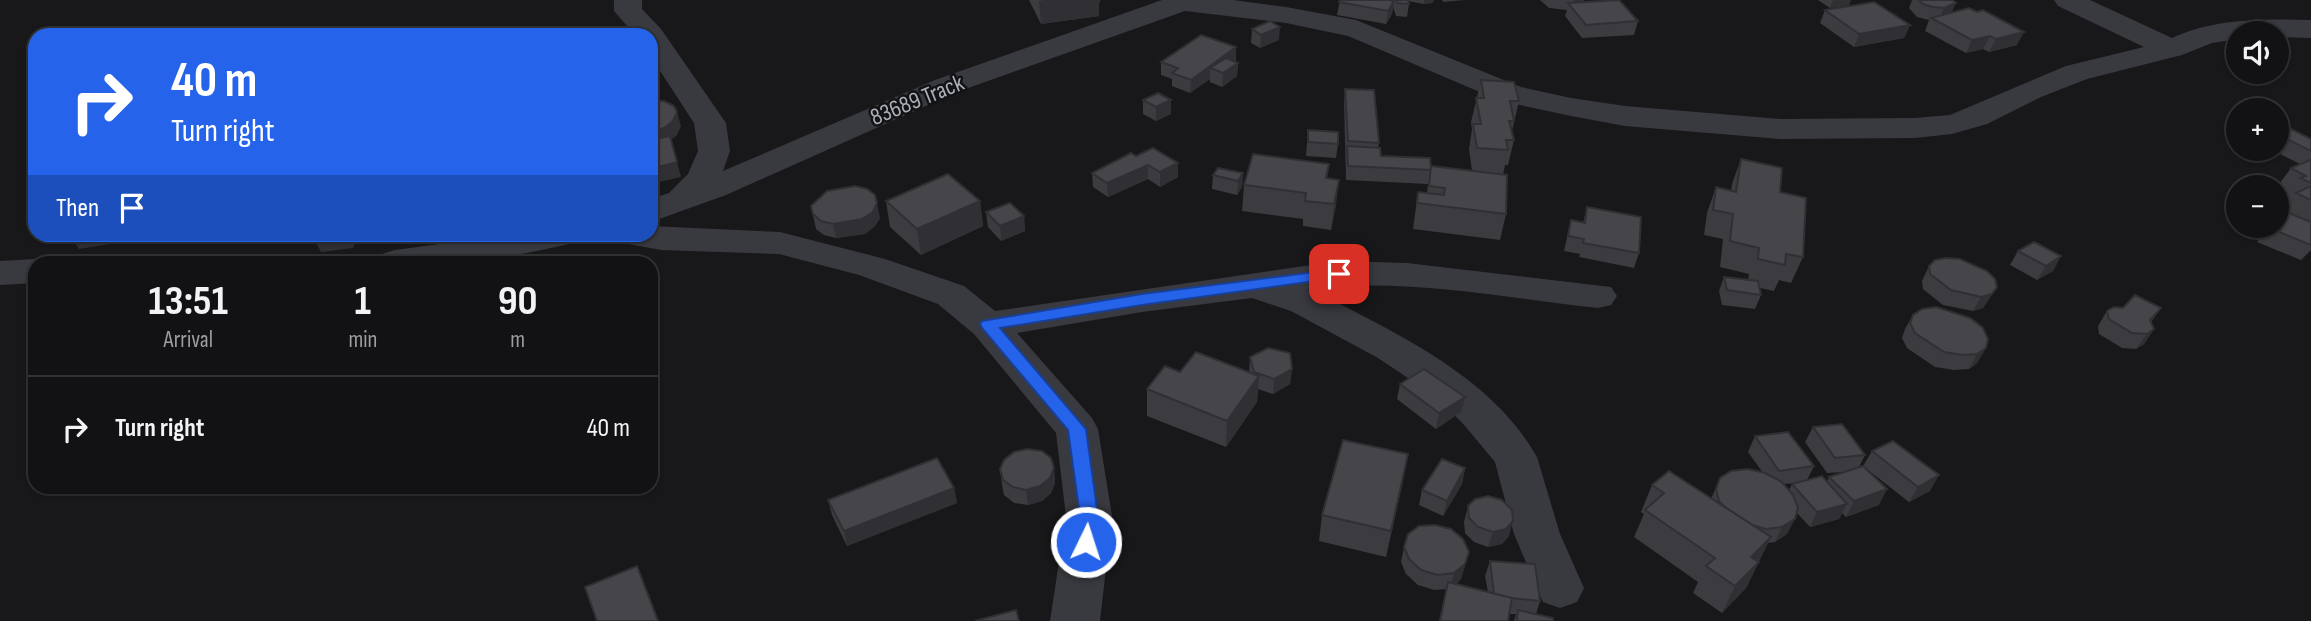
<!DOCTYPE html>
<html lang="en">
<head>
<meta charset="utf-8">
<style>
  body { margin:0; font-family:"Sofia Sans Condensed",sans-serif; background:#1b1b1d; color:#f1f3f6; height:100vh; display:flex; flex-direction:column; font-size:26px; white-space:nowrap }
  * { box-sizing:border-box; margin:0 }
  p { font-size:23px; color:#9c9ea0 }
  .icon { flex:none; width:38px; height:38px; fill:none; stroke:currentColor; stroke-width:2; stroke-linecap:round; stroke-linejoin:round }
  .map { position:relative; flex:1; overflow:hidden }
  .drawer { position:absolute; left:28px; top:256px; width:630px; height:238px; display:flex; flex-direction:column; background:#121214; border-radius:21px; box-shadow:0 2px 5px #0004,0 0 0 2px #313234 }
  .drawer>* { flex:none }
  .hud { position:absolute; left:28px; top:28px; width:630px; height:214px; border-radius:21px; box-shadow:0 2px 5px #0004,0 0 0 2px #313234; background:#2563eb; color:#fff; overflow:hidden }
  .fabs { position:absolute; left:2226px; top:21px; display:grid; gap:14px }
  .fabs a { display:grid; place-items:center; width:63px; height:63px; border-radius:50%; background:#121214; box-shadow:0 2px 5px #0004,0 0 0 2px #313234; font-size:35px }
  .pin { position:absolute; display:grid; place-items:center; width:60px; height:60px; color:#fff; margin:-30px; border-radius:14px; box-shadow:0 4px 10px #0006 }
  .me { position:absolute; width:77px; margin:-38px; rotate:4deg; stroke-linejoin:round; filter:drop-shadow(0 0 5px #0008) }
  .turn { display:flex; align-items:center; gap:24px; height:147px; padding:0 28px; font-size:32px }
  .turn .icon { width:91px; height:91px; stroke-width:2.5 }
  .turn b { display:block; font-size:49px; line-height:60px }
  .then { display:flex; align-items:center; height:66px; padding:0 28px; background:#0003; gap:14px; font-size:26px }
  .eta { display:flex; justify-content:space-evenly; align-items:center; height:119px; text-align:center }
  .eta b { font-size:42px; font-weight:700; line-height:49px }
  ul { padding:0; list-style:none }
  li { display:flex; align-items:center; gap:21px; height:105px; padding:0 28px; border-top:2px solid #313234 }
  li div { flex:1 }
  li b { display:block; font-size:26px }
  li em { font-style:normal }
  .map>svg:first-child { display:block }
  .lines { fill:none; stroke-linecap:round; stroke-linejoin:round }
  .minor { fill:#393a3f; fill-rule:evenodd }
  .wall { fill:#3b3b40; fill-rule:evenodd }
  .shaded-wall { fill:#303034 }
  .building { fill:#45454a; stroke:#303034; stroke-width:2 }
  .route { fill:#2563eb; stroke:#184099; stroke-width:2 }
  .labels { text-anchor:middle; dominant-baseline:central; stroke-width:5; stroke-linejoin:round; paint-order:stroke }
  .street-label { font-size:24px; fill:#abafb9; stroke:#131315 }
</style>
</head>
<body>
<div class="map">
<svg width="2311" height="621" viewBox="0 0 2311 621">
  <rect width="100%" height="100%" fill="#18181a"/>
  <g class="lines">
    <g class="minor">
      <path d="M614,0h28v9l19,20 65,94 4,28 -7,20 212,-91 227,-80h71l53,7 70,13 165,67 50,11 54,8 155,13 135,-1 35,-3 116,-49 78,-19 -86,-41 -4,-6h36l82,38c43,-20 93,-19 139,-18v18l-34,-1v-4h-39v6l-26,4 -30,12 -95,24 -46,18 -54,27 -35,10 -37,4 -135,1 -155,-13 -54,-10 -70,-15 -153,-65 -62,-13 -101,-12 -228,81 -231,103 -75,27v-23l18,-6 19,-19 10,-23 -4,-28 -43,-66v-22h-16l-21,-24z"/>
      <path d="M651,226l129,6 105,27 79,27 31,25 344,-50 68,2 204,24 6,9 -6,9 -13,3c-92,-10 -200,-32 -291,-18 20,6 39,17 58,27 65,34 135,74 172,140l23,77 24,54 -7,14 -17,6 -17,-6 -29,-68 -19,-72 -30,-36 -27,-28 -60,-40 -87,-47 -39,-13 -110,14 -125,21 75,85 6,11 14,87 -12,105h-50l16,-105 -10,-83 -82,-99 -36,-30 -79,-29 -80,-21 -118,-4 -43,-8 -5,-8h38z"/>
      <path d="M514,234h68l-5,8c-66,16 -133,27 -200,20l5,-8 13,-4z"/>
      <polygon points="35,259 47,262 35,262 35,283 0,285 0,261"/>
    </g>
  </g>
  <g class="wall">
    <polygon points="1029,0 1100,0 1100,2 1099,3 1099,16 1041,24"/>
    <polygon points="1340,0 1434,0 1432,3 1424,4 1408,1 1409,4 1407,17 1396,16 1393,7 1392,14 1386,24 1337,15"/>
    <polygon points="1442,0 1465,0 1443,2"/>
    <polygon points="1540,0 1584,0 1583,2 1638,21 1634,35 1582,38 1565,16 1567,10 1549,8"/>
    <polygon points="1818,0 1851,0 1849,5 1830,8"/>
    <polygon points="1912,0 1952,0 1952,12 2017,45 1989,52 1983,49 1966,53 1925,31 1929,20 1917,17 1909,8"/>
    <polygon points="1825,10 1910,25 1904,38 1854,47 1820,23"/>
    <polygon points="1252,29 1279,40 1260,48 1251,43"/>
    <polygon points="1235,61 1238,63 1237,76 1222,87 1210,82 1210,79 1190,93 1172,86 1172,79 1161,75 1161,62 1236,61"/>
    <polygon points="1481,80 1519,101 1512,131 1514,140 1508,165 1505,165 1503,175 1506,214 1500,240 1413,229 1418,192 1427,193 1428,184 1346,180 1344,103 1345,89 1379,143 1378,148 1381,156 1431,167 1472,171 1469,149 1472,129 1471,122"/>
    <polygon points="1143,100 1171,114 1156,121 1143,114"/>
    <polygon points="1308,130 1338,144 1336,158 1306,156"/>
    <polygon points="2277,134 2311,139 2311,250 2301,260 2257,242 2268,226 2287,206 2282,203 2285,199 2277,195 2277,187 2291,168 2300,164 2270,149 2277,149"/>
    <polygon points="1136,156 1178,163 1178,177 1160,187 1148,179 1108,197 1093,187 1092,173"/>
    <polygon points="1741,159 1780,192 1803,257 1791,283 1779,280 1774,291 1760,288 1761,295 1755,309 1722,305 1719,291 1724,277 1748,280 1749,274 1720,267 1723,239 1704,235 1707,213 1716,187 1731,191 1732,184"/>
    <polygon points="1329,164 1327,178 1336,205 1331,230 1303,226 1303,219 1242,211 1244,185"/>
    <polygon points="1243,173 1242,187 1237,195 1212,189 1213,175"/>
    <polygon points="886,201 980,201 983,226 921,255 890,227"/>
    <polygon points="811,206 880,218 875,226 865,234 836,238 824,235 816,229"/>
    <polygon points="1587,207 1639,253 1634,268 1579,257 1580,254 1564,251 1571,220 1583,223"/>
    <polygon points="986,212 1024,216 1025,231 1001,241 988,227"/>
    <polygon points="2018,251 2061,256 2053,271 2037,280 2010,265"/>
    <polygon points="1929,266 1997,287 1983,308 1973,311 1943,305 1923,289 1922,281"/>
    <polygon points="2123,308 2161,308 2151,322 2154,329 2144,344 2136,349 2122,348 2099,334 2098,326 2107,311"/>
    <polygon points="1913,315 1986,348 1977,363 1969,369 1954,370 1935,367 1907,348 1902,338 1905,329"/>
    <polygon points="1250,357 1292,369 1290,384 1273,394 1258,389 1257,402 1226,447 1147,416 1147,389 1180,372 1249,372"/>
    <polygon points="1400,384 1461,412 1436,429 1397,399"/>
    <path d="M1813,427l52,28 -6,12 20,38 -33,12 -4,-4 -3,6 -29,8 -13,-14 -10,21 -12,8 -7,1 -22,45 -24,25 -29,-20 5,-11 -64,-45 10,-23 -3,-2 11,-27 59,14 9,-21 43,-5 -15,-21 7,-16 59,30 -7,14 20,2 2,-5 16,-5 -18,1 -22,-31zM1797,483l-5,1 -3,6 -5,-6z"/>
    <polygon points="1872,451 1930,491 1909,502 1863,466"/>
    <polygon points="1054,468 1055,483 1051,493 1042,501 1028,505 1014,503 1004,495 1002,485 1000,469"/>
    <polygon points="1465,468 1462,484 1443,516 1419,505 1422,490"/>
    <polygon points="1403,481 1386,557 1319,541 1322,515"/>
    <polygon points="954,488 957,503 847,546 832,515 828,500"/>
    <polygon points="1468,506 1509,536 1502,544 1488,547 1474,542 1465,533 1464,522"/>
    <polygon points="1404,547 1469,552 1461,579 1456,584 1488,592 1485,576 1490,561 1540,601 1536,614 1553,621 1514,621 1516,614 1509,614 1508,621 1439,621 1447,589 1434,590 1418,585 1406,574 1401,562"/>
  </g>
  <g class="shaded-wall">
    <polygon points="1045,0 1100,0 1100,2 1099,3 1099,16 1041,24 1039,1"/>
    <polygon points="1424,0 1434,0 1432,3 1424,4"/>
    <polygon points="1574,0 1584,0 1583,3 1572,8"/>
    <polygon points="1833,0 1851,0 1849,5 1830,8"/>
    <polygon points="1394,1 1392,14 1386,24 1388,11"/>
    <polygon points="1956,3 1950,16 1938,21 1944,8"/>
    <polygon points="1910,25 1904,38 1854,47 1859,34"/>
    <polygon points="1280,27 1279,40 1260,48 1261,35"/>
    <polygon points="2024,32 2017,45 1989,52 1996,39"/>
    <polygon points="1990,36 1983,49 1966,53 1972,40"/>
    <polygon points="1236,47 1236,61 1220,72 1210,68 1210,79 1190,93 1191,80"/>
    <polygon points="1238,63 1237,76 1222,87 1223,73"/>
    <polygon points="1171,100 1171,114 1156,121 1156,107"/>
    <polygon points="677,112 681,126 677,135 671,140 681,177 651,184 651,132"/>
    <polygon points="1178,163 1178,177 1160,187 1160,172"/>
    <polygon points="1148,165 1148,179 1108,197 1107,183"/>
    <polygon points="1243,173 1242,187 1237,195 1238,181"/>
    <polygon points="1339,180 1336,205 1331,230 1334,204"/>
    <polygon points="980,201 983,226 921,255 917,229"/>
    <polygon points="877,203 880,218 875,226 865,234 836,238 833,224"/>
    <polygon points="1024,216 1025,231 1001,241 1000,226"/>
    <polygon points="69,234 148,234 147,238 79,249"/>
    <polygon points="334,234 359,234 353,248 321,252 313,237"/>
    <polygon points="2061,256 2053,271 2037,280 2046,266"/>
    <polygon points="1997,287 1983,308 1973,311 1981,297"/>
    <polygon points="2154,329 2144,344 2136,349 2147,334"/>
    <polygon points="1986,348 1977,363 1969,369 1977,354"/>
    <polygon points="1292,369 1290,384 1273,394 1274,379"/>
    <polygon points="1259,376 1257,402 1226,447 1227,421"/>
    <polygon points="1465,397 1461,412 1436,429 1439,413"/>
    <polygon points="1408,454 1403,481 1386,557 1391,531"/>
    <polygon points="1054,468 1055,483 1051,493 1042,501 1028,505 1026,490"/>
    <polygon points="1465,468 1462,484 1443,516 1447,501"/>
    <polygon points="1939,475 1930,491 1909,502 1918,487"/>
    <polygon points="954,488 957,503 847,546 844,531"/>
    <polygon points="1887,489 1879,505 1846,517 1854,501"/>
    <polygon points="1847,504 1839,519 1810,527 1817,512"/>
    <polygon points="1795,519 1787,534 1775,542 1782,527"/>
    <polygon points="1513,521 1509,536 1502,544 1488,547 1493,532"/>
    <polygon points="1771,537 1757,564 1751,557"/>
    <polygon points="1469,552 1461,579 1450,588 1454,573"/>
    <polygon points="1759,562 1746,588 1722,613 1735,586"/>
    <polygon points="637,566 648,592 659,621 658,621"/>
  </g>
  <g class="building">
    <polygon points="1340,0 1389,0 1394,1 1388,11 1339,2"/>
    <polygon points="1397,0 1408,0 1409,4 1397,3"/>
    <polygon points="1619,0 1638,21 1586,25 1568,3"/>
    <polygon points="1919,0 1952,0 1956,3 1944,8 1933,7 1923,4"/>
    <polygon points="1874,2 1910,25 1859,34 1825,10"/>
    <polygon points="1969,8 1977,12 1983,10 2024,32 1996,39 1990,36 1972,40 1931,18"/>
    <polygon points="1270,21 1280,27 1261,35 1252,29"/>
    <polygon points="1201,35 1236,47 1191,80 1172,73 1178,68 1161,62"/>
    <polygon points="1226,58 1238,63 1223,73 1210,68"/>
    <polygon points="1481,80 1514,82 1519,101 1510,101 1514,121 1509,121 1514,140 1506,140 1508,150 1477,148 1473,124 1481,124 1476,98 1484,98"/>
    <polygon points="1345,89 1374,90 1379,143 1348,141"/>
    <polygon points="1158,93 1171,100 1156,107 1143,100"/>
    <polygon points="651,101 664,101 674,106 677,112 673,121 664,128 651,132"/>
    <polygon points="2291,129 2311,139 2311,151 2277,134"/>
    <polygon points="1308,130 1338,132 1338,144 1308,142"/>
    <polygon points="670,136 677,162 651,169 651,140"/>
    <polygon points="1347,146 1380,148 1381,156 1430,158 1431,170 1348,166"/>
    <polygon points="1153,148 1178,163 1160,172 1148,165 1107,183 1092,173 1131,153 1136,156"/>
    <polygon points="1253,154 1329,164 1326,178 1339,180 1334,204 1305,201 1306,193 1244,185"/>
    <polygon points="1741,159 1782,168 1780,192 1806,198 1803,257 1786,254 1785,265 1758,259 1759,248 1730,241 1733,214 1713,210 1716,187 1736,192"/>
    <polygon points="2310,160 2311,161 2311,183 2300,178 2306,176 2291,168"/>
    <polygon points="1431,166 1507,175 1506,214 1417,203 1418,192 1444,195 1445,188 1429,186"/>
    <polygon points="1218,168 1243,173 1238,181 1213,175"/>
    <polygon points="948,174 980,201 917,229 886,201"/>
    <polygon points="855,186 867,189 875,195 877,203 873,212 862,219 833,224 821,221 813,214 811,206 827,191"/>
    <polygon points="2311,186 2311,200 2296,193"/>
    <polygon points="1010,203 1024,216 1000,226 986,212"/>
    <polygon points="1587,207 1641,217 1639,253 1583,243 1584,239 1568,236 1571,220 1585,223"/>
    <polygon points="2284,211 2311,222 2311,245 2267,227 2268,226 2277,226 2277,217"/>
    <polygon points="314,234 334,234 313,237"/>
    <polygon points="2034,242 2061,256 2046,266 2018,251"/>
    <polygon points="1946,258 1960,259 1987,271 1995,279 1997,287 1992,294 1981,297 1951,290 1930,274 1929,266 1935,260"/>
    <polygon points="1724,277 1758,281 1761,295 1727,290"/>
    <polygon points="2135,295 2161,308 2150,320 2154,329 2147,334 2132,333 2109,319 2107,311 2114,307 2123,308"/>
    <polygon points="1936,307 1970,318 1983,328 1988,339 1986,348 1977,354 1963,355 1944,352 1915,333 1910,323 1913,315 1922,309"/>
    <polygon points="1268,348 1290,353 1292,369 1274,379 1254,372 1250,357"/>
    <polygon points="1196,352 1259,376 1227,421 1147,389 1165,366 1180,372"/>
    <polygon points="1424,369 1465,397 1439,413 1400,384"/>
    <polygon points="1842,424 1865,455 1835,458 1813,427"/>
    <polygon points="1788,432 1814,466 1779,471 1755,436"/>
    <polygon points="1343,440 1408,454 1391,531 1322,515"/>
    <polygon points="1893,441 1939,475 1918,487 1872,451"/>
    <polygon points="1027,449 1042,451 1051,458 1054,468 1050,478 1040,486 1026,490 1013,487 1003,480 1000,469 1004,460 1014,452"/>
    <polygon points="937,458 954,488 844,531 828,500"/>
    <polygon points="1442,459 1465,468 1447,501 1422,490"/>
    <polygon points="1863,466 1887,489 1854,501 1829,477"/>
    <polygon points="1748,469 1765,473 1782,482 1793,495 1798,508 1795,519 1782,527 1766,529 1752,525 1725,507 1719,501 1716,489 1720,478 1731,471"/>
    <polygon points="1669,471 1771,537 1751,557 1759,562 1735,586 1706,566 1715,558 1645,510 1664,493 1652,485"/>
    <polygon points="1822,476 1847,504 1817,512 1792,484"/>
    <polygon points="1488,496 1502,500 1512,510 1513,521 1506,529 1493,532 1478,527 1469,518 1468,506 1475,499"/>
    <polygon points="1435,525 1451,529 1463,539 1469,552 1465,564 1454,573 1438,575 1421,570 1409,559 1404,547 1408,534 1419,526"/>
    <polygon points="1490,561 1535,564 1540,601 1511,598 1494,594"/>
    <polygon points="637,566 658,621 597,621 585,587"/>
    <polygon points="1448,582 1512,598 1508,621 1440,621"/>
    <polygon points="1016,610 1019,621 975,621"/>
    <polygon points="1518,610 1553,618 1553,621 1517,621"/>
  </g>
  <polygon class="route" points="1339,269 1344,270 1347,274 1344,277 1142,305 1000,328 1086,429 1098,516 1093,547 1086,549 1079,547 1076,542 1080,516 1068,430 982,328 980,324 982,321 1142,294"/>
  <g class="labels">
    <g class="street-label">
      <text transform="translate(917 100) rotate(-22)">83689 Track</text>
    </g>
  </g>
</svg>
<div class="fabs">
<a><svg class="icon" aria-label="sound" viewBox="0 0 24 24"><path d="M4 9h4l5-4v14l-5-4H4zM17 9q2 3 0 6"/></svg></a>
<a>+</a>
<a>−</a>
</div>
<div class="pin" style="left:1339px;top:274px;background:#d93025"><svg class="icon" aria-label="arrive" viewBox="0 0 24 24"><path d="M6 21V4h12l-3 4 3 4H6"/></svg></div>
<svg class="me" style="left:1086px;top:542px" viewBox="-20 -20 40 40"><circle r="17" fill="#2563eb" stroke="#fff" stroke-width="3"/><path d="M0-11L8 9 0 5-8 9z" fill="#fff"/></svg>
<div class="hud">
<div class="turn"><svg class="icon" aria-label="right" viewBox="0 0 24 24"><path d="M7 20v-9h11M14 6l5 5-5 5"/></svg><div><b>40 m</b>Turn right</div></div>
<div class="then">Then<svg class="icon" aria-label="arrive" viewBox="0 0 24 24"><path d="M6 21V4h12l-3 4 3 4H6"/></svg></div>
</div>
<section class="drawer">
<div class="eta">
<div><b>13:51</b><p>Arrival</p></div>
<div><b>1</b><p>min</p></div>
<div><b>90</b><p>m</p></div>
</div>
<ul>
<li><svg class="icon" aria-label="right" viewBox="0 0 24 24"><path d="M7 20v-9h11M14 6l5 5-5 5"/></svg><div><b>Turn right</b></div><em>40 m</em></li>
</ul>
</section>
</div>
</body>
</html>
